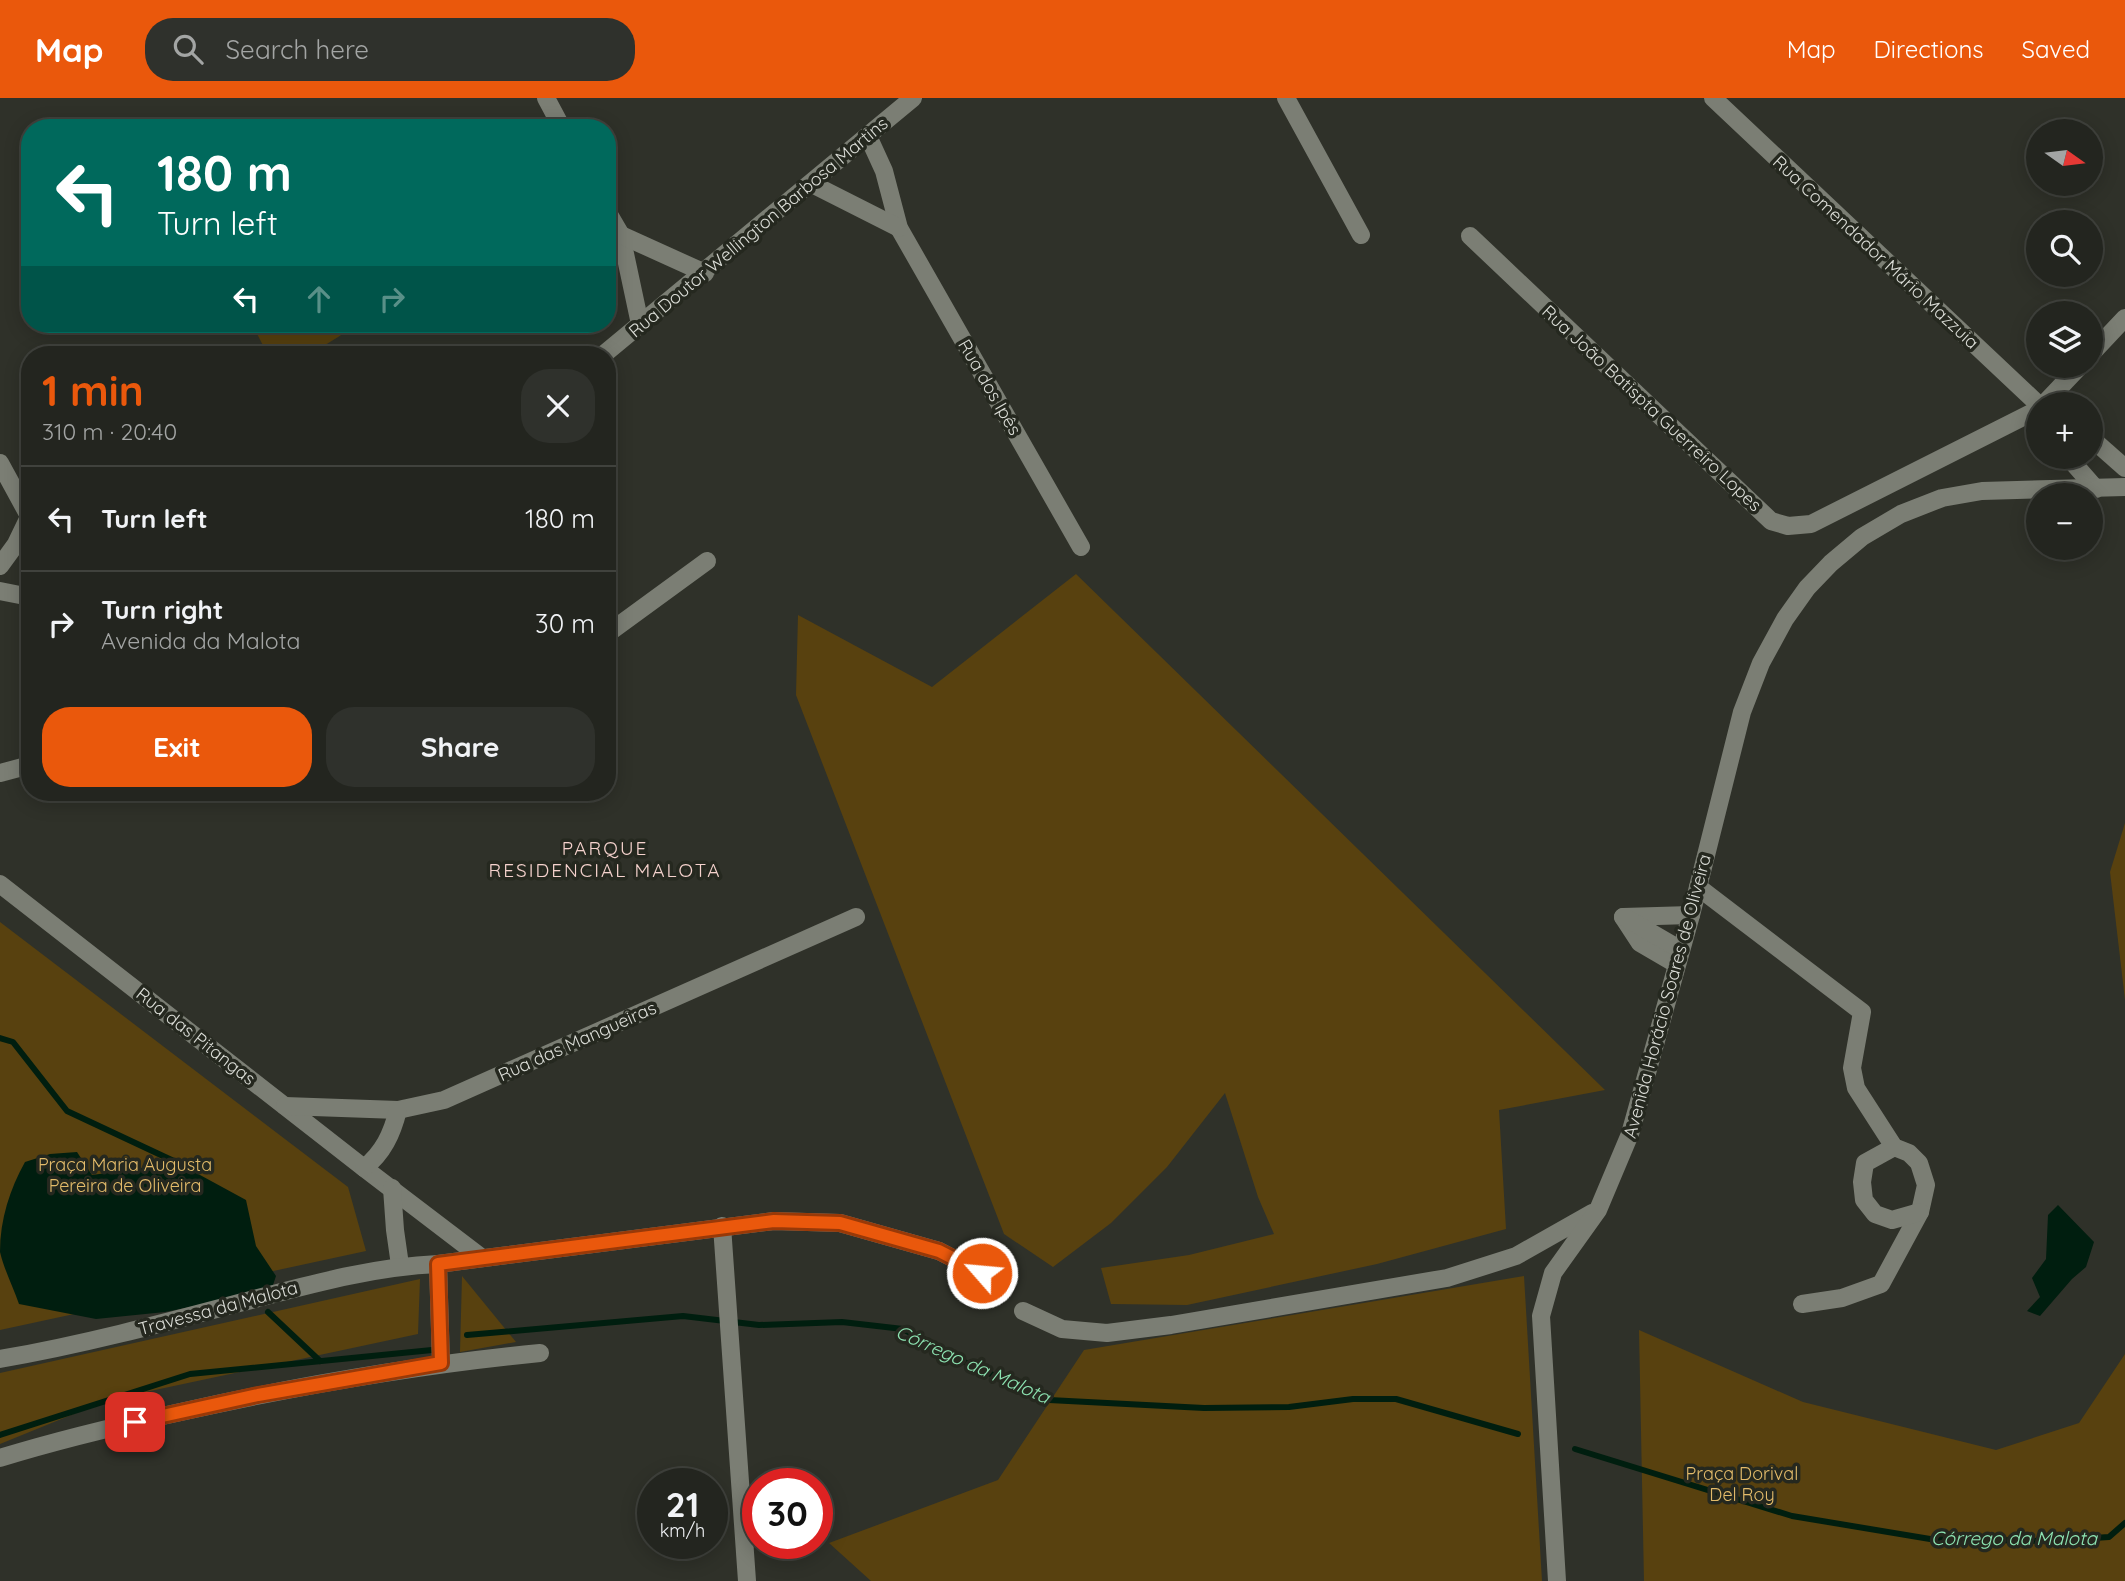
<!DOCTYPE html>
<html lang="en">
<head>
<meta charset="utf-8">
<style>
  body { margin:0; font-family:Quicksand,sans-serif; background:#2f312c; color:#f1f3f6; height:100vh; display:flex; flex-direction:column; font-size:26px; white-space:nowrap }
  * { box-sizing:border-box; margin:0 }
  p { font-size:23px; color:#a3a5a4 }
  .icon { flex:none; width:38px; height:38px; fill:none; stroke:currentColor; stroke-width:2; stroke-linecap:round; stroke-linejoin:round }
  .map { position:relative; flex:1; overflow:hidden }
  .side { position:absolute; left:21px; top:248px; width:595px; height:455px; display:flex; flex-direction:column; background:#23251f; border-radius:28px; box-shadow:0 4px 18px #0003,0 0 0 2px #40423d }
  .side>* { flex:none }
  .banner { position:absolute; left:21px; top:21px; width:595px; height:214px; border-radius:28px; box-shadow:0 4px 18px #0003,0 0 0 2px #40423d; background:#00695c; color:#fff; overflow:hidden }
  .needle { width:46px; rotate:104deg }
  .controls { position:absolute; left:2026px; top:21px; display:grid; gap:14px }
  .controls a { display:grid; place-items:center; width:77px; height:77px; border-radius:50%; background:#23251f; box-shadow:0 4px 18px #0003,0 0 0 2px #40423d; font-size:35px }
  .speed { position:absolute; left:637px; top:1370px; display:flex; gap:14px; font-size:35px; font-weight:700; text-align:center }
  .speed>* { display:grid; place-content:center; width:91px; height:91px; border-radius:50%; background:#23251f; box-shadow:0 4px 18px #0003,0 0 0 2px #40423d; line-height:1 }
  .speed small { font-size:18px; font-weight:400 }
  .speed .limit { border:10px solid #d22; background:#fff; color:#111 }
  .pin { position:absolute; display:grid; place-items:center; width:60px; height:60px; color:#fff; margin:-30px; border-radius:14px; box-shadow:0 4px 10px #0006 }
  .me { position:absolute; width:77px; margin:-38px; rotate:297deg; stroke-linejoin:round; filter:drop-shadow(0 0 5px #0008) }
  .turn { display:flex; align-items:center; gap:24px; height:147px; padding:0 21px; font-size:32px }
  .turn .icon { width:91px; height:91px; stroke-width:2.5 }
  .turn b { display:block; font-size:49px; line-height:60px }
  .lanes { display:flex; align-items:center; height:66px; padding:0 21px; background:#0003; justify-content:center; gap:35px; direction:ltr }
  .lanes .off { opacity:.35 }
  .round { display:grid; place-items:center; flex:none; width:74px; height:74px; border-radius:28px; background:#2f312c }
  .head { display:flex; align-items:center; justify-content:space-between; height:119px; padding:0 21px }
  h1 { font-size:42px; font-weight:700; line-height:52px; color:#ea580c }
  .action { display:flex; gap:14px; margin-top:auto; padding:14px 21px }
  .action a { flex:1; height:80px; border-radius:28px; background:#ea580c; color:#fff; font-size:28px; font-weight:700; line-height:80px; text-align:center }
  .action a+a { background:#2f312c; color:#f1f3f6 }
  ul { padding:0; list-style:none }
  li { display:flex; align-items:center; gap:21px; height:105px; padding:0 21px; border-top:2px solid #40423d }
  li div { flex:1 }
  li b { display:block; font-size:26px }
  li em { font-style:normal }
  header { display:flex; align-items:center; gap:42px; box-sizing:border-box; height:98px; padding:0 35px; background:#ea580c; color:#fff }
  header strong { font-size:33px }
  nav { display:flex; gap:38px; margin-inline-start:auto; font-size:24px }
  .search { width:490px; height:63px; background:#2f312c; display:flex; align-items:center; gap:18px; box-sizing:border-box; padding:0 24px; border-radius:28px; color:#a3a5a4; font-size:26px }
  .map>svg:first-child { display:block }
  .green { fill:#58410f }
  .water { fill:#001e0f }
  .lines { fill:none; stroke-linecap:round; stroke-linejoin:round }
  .stream { stroke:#001e0f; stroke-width:6 }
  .minor { stroke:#7b7e74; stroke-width:18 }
  .route-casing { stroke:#983908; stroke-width:18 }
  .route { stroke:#ea580c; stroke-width:12 }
  .labels { text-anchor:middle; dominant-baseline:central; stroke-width:7; stroke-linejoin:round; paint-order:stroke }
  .street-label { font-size:18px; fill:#dbddd7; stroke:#25281f }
  .park-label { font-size:18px; fill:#e3bb6a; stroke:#25281f }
  .neighbourhood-label { font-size:19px; letter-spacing:2px; fill:#f5d2cd; stroke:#25281f }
  .water-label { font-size:19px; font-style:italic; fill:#8ee5b3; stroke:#25281f }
</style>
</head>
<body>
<header>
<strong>Map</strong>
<div class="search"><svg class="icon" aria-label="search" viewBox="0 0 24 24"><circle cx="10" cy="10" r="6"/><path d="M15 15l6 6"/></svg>Search here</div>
<nav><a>Map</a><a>Directions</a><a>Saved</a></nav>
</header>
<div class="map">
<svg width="2125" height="1483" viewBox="0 0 2125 1483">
  <rect width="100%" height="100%" fill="#2f3129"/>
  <g class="green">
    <polygon points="256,226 359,226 309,257 268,257 253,228"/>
    <polygon points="1076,476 1605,992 1499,1012 1506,1131 1377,1166 1187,1207 1111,1206 1101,1170 1189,1157 1274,1136 1258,1099 1225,995 1167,1069 1111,1125 1053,1169 1004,1136 796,597 798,517 932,589"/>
    <polygon points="2125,725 2125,902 2110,774"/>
    <polygon points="0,824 348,1089 366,1153 0,1232"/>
    <polygon points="462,1178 516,1244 460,1254"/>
    <polygon points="1524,1178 1542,1483 871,1483 829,1445 998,1382 1084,1252"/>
    <polygon points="420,1181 418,1236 108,1302 0,1346 0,1275"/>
    <polygon points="1639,1232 1803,1304 1996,1352 2079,1325 2125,1256 2125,1483 1644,1483"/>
  </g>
  <g class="water">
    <path d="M77,1054l15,23 86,-12 68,37 10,46 20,30 -3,9 -23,10 -85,17 -69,7 -77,-15c-6,-17 -15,-35 -19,-52 0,-33 10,-63 25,-90l25,-8z"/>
    <polygon points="2058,1107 2094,1144 2086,1169 2072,1181 2040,1218 2027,1213 2040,1199 2032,1180 2046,1161 2048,1117"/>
  </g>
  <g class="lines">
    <g class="stream">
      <polyline points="0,940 13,944 67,1013 178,1065"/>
      <polyline points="268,1214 320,1263"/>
      <polyline points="467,1237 683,1218 759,1227 842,1224 903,1231 962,1263 1049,1302 1204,1310 1289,1309 1353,1301 1396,1301 1518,1336"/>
      <polyline points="0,1337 190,1276 432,1252"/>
      <polyline points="1575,1351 1792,1418 1930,1441 2049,1443 2109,1439 2125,1425"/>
    </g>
    <g class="minor">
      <polyline points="546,0 562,30"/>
      <polyline points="1286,0 1361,137"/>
      <polyline points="1713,0 2039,307"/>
      <polyline points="868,38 884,73 899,130 1081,449"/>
      <polyline points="812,86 899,130"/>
      <polyline points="607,113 621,137 640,226"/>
      <polyline points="621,137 705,175"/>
      <polyline points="1470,138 1771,423 1788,428 1811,426 2039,311"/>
      <polyline points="2091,256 2125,220"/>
      <polyline points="603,257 913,0"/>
      <polyline points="2044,306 2080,268"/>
      <polyline points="2091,340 2125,370"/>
      <polyline points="2068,359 2096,391"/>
      <polyline points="0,365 30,420"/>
      <polyline points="0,468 16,446 29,419"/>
      <polyline points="0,493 30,499"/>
      <polyline points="607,536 707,463"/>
      <polyline points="0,675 30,667"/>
      <polyline points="0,786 364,1070 482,1160"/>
      <polyline points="1698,789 1862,914 1852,970 1856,990 1894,1049 1909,1055 1919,1065 1926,1087 1920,1114 1881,1186 1842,1200 1802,1206"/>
      <polyline points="1623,819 1640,845 1676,866"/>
      <polyline points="1623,819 1691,817"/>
      <polyline points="1626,820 1681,852"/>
      <polyline points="285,1008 398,1012 444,1002 856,819"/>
      <polyline points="1894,1049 1865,1065 1862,1084 1864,1102 1875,1116 1892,1122 1920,1114"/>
      <path d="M364,1070c19,-15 28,-34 34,-58"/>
      <polyline points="392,1090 395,1132 400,1167"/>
      <polyline points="722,1128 747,1483"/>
      <polyline points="438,1166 441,1265"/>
      <polyline points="1023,1213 1062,1231 1107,1235 1171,1227 1447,1180 1516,1158 1592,1115"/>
      <path d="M0,1261c81,-14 160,-35 239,-56 66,-17 130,-36 199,-39l336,-43 66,2 99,28 43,22"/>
      <path d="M0,1360c58,-18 117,-32 176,-45 120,-27 241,-48 364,-60"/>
      <polyline points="1557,1483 1541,1218 1553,1175 1598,1112 1630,1036 1691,817 1742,614 1761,565 1785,521 1807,490 1831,465 1862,439 1901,416 1942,400 1982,393 2125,389"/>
    </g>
  </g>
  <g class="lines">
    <defs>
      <polyline id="route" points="135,1324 258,1297 441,1265 438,1166 774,1123 840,1125 939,1153 982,1175"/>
    </defs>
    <use href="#route" class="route-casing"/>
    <use href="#route" class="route"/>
  </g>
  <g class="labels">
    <g class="street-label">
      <text transform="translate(758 129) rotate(-40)">Rua Doutor Wellington Barbosa Martins</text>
      <text transform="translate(1876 154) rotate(43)">Rua Comendador Mário Mazzuia</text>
      <text transform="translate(990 289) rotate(60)">Rua dos Ipês</text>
      <text transform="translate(1652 310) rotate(43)">Rua João Batispta Guerreiro Lopes</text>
      <text transform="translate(1667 898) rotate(-75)">Avenida Horácio Soares de Oliveira</text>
      <text transform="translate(196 938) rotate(38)">Rua das Pitangas</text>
      <text transform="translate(577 943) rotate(-24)">Rua das Mangueiras</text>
      <text transform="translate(218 1210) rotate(-15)">Travessa da Malota</text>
    </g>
    <g class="park-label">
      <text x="125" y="1066">Praça Maria Augusta<tspan x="125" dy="21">Pereira de Oliveira</tspan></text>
      <text x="1742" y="1375">Praça Dorival<tspan x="1742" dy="21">Del Roy</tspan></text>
    </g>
    <g class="neighbourhood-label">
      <text x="605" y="750">PARQUE<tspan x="605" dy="22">RESIDENCIAL MALOTA</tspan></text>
    </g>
    <g class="water-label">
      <text transform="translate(973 1266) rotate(24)">Córrego da Malota</text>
      <text x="2014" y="1440">Córrego da Malota</text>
    </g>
  </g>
</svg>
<div class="controls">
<a><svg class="needle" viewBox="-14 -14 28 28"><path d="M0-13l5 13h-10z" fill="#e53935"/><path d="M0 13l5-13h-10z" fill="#a3a5a4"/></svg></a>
<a><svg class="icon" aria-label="search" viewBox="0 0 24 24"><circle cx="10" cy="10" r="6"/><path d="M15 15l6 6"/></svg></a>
<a><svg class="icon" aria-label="layers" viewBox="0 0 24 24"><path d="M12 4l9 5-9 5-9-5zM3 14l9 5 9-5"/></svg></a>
<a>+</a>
<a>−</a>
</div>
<div class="speed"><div>21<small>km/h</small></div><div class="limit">30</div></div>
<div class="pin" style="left:135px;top:1324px;background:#d93025"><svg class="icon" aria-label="arrive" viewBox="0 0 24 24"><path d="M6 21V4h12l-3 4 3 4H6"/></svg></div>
<svg class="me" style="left:982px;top:1175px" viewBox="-20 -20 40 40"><circle r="17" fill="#ea580c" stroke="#fff" stroke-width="3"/><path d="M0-11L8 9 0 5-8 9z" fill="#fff"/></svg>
<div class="banner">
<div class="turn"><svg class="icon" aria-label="left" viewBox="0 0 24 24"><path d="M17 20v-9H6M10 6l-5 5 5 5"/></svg><div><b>180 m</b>Turn left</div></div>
<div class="lanes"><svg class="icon" aria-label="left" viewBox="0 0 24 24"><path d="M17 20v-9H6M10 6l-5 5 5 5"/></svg><svg class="icon off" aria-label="ahead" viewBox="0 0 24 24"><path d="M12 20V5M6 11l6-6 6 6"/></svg><svg class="icon off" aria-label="right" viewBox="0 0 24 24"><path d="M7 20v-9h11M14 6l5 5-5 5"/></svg></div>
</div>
<section class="side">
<div class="head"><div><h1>1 min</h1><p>310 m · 20:40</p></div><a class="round"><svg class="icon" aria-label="close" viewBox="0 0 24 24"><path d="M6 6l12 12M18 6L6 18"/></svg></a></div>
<ul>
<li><svg class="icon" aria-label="left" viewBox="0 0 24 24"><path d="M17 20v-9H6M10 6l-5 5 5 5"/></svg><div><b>Turn left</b></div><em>180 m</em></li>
<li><svg class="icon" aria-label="right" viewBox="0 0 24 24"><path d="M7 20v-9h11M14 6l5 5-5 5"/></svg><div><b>Turn right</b><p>Avenida da Malota</p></div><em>30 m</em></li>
</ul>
<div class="action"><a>Exit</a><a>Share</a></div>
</section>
</div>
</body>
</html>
